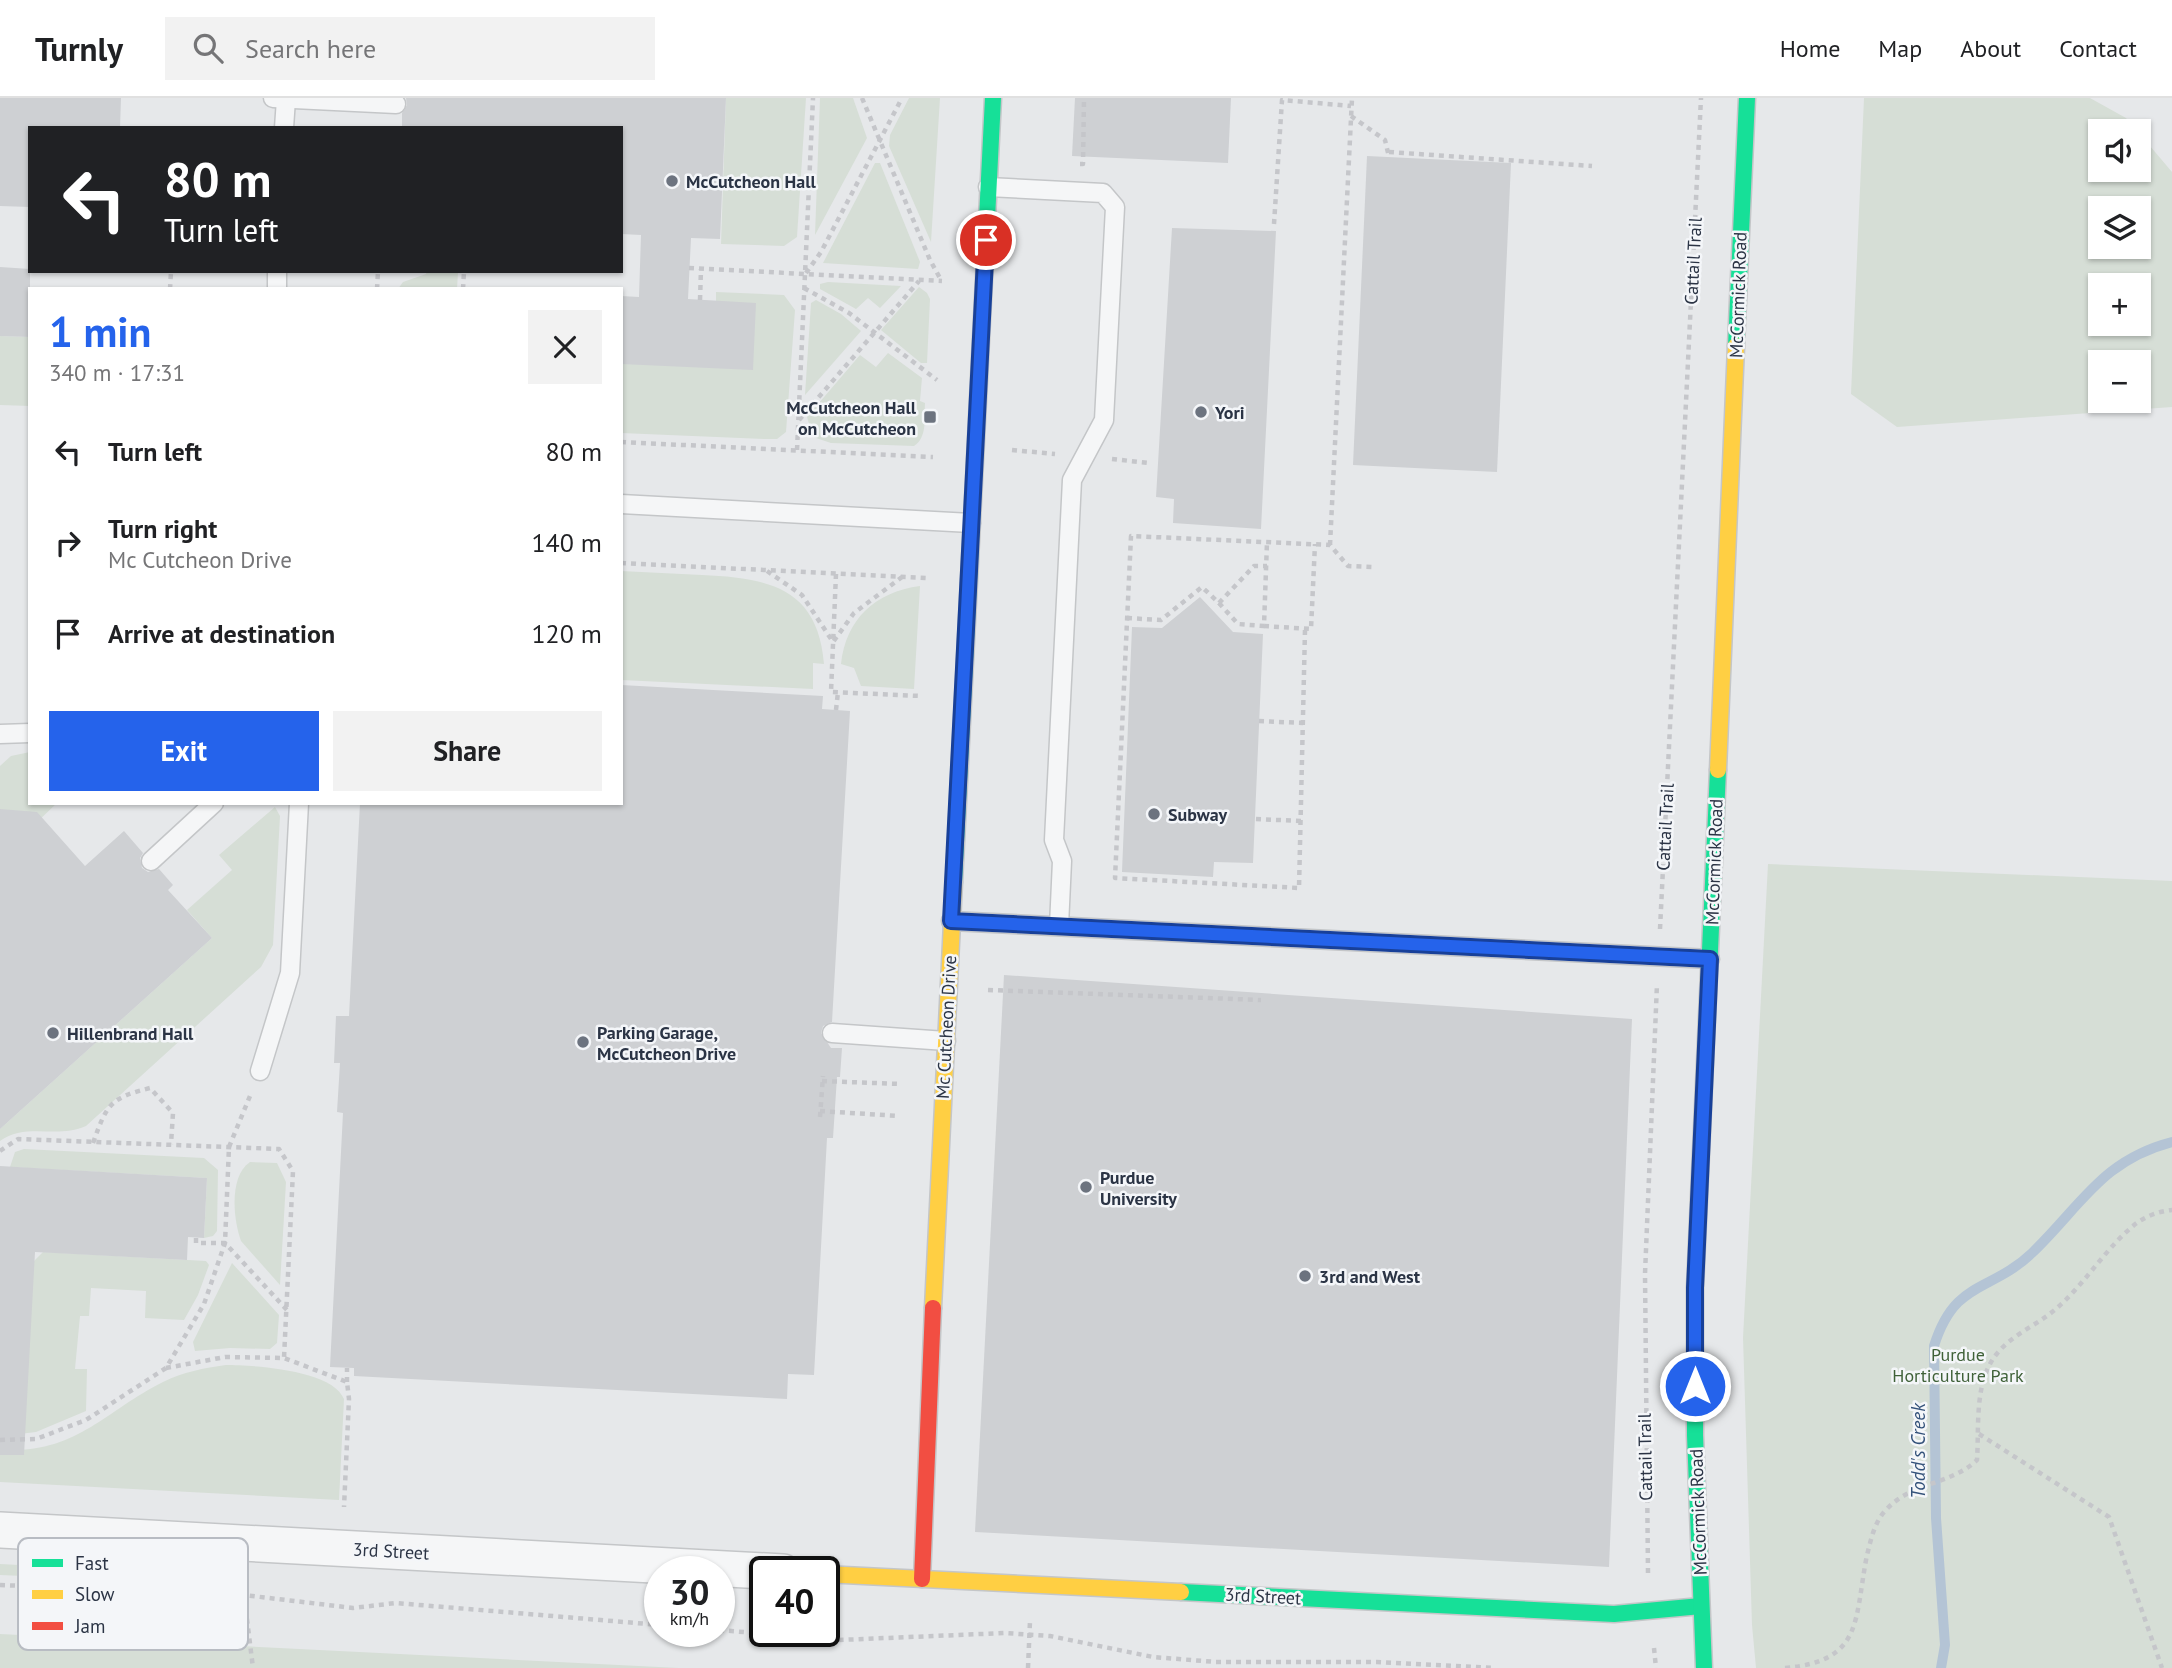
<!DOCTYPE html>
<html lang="en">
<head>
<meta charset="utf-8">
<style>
  body { margin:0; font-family:"PT Sans",sans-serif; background:#f2f2f2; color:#202124; height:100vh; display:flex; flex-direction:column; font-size:26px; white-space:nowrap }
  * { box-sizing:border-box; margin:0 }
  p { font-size:23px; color:#757577 }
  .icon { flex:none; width:38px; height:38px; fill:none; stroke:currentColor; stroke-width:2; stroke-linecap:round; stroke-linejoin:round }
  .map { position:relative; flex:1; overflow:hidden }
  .side { position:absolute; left:28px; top:189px; width:595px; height:518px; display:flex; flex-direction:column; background:#fff; border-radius:0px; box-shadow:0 2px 5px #0004 }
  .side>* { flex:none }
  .banner { position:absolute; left:28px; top:28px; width:595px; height:147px; border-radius:0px; box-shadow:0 2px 5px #0004; background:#202124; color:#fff; overflow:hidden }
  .controls { position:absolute; left:2088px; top:21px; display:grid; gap:14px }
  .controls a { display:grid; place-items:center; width:63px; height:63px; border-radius:0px; background:#fff; box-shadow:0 2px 5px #0004; font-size:35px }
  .speed { position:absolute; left:644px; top:1458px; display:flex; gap:14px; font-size:35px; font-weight:700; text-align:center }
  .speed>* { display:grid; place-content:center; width:91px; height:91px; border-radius:50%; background:#fff; box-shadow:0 2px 5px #0004; line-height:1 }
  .speed small { font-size:18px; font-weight:400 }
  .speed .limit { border:4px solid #111; border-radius:10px; background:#fff; color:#111 }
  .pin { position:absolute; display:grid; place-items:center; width:60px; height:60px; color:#fff; margin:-30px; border:4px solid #fff; border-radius:50%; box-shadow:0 2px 7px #0007 }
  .me { position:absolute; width:77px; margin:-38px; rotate:0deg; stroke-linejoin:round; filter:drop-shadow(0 0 5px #0008) }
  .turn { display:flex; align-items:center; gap:24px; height:147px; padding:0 21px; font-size:32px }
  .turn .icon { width:91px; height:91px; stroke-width:2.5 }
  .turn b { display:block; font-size:49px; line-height:60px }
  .round { display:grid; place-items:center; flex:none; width:74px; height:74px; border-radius:0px; background:#f2f2f2 }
  .overview { display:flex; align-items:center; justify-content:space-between; height:119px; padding:0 21px }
  h1 { font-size:42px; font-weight:700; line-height:52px; color:#2563eb }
  .primary-button { display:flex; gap:14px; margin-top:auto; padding:14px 21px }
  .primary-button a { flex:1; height:80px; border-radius:0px; background:#2563eb; color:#fff; font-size:28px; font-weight:700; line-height:80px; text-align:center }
  .primary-button a+a { background:#f2f2f2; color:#202124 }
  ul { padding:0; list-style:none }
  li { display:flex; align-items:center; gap:21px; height:91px; padding:0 21px }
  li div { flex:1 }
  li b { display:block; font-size:26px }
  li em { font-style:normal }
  header { display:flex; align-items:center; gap:42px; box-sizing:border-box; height:98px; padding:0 35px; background:#fff; border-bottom:2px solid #e0e0e0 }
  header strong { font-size:33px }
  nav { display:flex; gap:38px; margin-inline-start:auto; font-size:24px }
  .search { width:490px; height:63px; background:#f2f2f2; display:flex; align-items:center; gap:18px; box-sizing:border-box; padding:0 24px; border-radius:0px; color:#757577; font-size:26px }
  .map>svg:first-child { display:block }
  .green { fill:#d6ded6; fill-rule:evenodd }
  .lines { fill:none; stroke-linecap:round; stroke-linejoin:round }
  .stream { stroke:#b4c4d5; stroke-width:10 }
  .building { fill:#ced0d3 }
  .lane-casing { stroke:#c4c6c8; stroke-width:21 }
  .street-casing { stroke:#c4c6c8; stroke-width:38 }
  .fast-casing { stroke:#c4c6c8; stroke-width:19 }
  .slow-casing { stroke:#c4c6c8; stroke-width:19 }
  .jam-casing { stroke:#c4c6c8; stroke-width:19 }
  .path { stroke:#c5c6ca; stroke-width:4.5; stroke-dasharray:5 5; stroke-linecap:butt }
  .lane { stroke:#f5f6f7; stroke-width:18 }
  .street { stroke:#f5f6f7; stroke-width:35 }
  .fast { stroke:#16e098; stroke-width:16 }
  .slow { stroke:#ffcf43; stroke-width:16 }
  .jam { stroke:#f24e42; stroke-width:16 }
  .route-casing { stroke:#184099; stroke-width:18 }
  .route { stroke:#2563eb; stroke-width:12 }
  .poi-dot { fill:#6c737f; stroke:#f4f6f9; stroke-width:2.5 }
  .labels { text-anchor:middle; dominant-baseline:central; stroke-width:5; stroke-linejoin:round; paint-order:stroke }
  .poi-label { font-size:18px; font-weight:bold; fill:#2b3445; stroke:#f4f6f9; text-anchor:start }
  .street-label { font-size:18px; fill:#2b3445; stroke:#f4f6f9 }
  .park-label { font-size:18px; fill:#3f6138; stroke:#f4f6f9 }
  .water-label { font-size:19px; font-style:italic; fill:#34527a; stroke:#f4f6f9 }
  .key { fill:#f4f6f9; stroke:#b8bcc3; stroke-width:2 }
  .key-label { font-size:19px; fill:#2b3445 }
</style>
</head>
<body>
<header>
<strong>Turnly</strong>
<div class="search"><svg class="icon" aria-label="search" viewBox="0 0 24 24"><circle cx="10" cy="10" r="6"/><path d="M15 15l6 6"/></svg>Search here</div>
<nav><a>Home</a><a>Map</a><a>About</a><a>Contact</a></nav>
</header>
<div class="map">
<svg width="2172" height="1570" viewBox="0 0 2172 1570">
  <rect width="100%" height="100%" fill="#e6e8ea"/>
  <g class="green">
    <polygon points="726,0 806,0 797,139 784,148 721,146"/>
    <polygon points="820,0 853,0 867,40 815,137"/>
    <polygon points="909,0 940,0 931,144 889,48 890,37"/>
    <path d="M1864,0h226l36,20 11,13h-37v39h38l1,-37 33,39v235l-275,20 -46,-33zM2100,110h38v39h-38zM2100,187h38v39h-38zM2100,264h38v39h-38z"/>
    <polygon points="875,65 880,65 920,164 918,171 823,165"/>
    <polygon points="427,173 458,174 457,191 398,191 403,184 426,176"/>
    <polygon points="828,184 901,188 880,210 868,200 856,211 820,191 820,186"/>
    <polygon points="919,189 927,195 930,201 927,265 921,265 881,232"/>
    <polygon points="716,194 784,197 795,212 786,334 777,341 765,341 621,335 621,266 716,203"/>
    <polygon points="816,202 841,216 861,233 805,297 811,205"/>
    <polygon points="0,238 30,239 30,308 0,307"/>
    <path d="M888,255l34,25 -2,23 5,2c-1,14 3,34 -11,43l-83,-3 -18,-6 -6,-20 53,-62 16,12z"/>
    <path d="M621,473c27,1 54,3 81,4 66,3 116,12 122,89l-11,-1v26l-192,-9z"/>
    <path d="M920,488l-6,103 -53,-3 -7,-18 -13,-4c5,-45 34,-72 79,-78z"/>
    <polygon points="30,654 30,705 57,705 36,725 0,711 0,668 11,658"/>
    <path d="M275,709l5,9 -7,129 -12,22 -175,159c-28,13 -61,-4 -86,15v-12l212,-191 -25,-28 45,-40 -13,-15z"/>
    <polygon points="1768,766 2172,783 2172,1570 1756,1570 1752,1527 1743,1240"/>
    <polygon points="24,1051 204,1060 218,1072 217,1133 213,1138 204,1140 207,1080 10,1069 15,1054"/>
    <path d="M250,1064l27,1 9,19 -6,103 -39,-44c-8,-22 -12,-65 9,-79z"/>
    <polygon points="43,1154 206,1163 209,1167 198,1197 184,1222 145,1220 146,1193 91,1190 89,1218 80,1218 75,1271 87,1271 86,1313 36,1334 19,1336 0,1323 34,1163"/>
    <polygon points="232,1165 279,1217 277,1245 270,1251 230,1250 195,1253 193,1244"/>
    <path d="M226,1267c28,0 107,5 118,34l-5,101 -339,-18v-32c77,4 103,-38 163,-68 20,-10 41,-14 63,-17z"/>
    <polygon points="0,1466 213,1477 212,1486 0,1477"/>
    <polygon points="0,1536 679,1570 0,1570"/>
  </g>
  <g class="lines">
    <path class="stream" d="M1941,1570l4,-23 -9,-127 -2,-172c21,-67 56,-53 98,-93 49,-47 70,-93 140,-111"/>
  </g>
  <g class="building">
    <polygon points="0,0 121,0 120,30 30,30 30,109 0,108"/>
    <polygon points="406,0 726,0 720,141 691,140 688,201 756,205 753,272 621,266 621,198 639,199 641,137 621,136 621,30 402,30 402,15 407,7"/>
    <polygon points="1075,0 1231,0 1228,65 1072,58"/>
    <polygon points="1367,58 1511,65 1497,374 1353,367"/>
    <polygon points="1172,130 1276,133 1261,431 1173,425 1174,401 1156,399"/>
    <polygon points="0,169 30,171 30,239 0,238"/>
    <polygon points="1200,499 1233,534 1263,536 1253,765 1214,764 1213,779 1122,774 1132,529 1162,530"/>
    <polygon points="621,587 823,598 822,611 850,613 832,924 823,928 821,935 831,950 842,950 840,979 837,979 833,1040 827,1040 814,1277 788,1276 787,1301 354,1278 354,1270 330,1269 343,1015 337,1014 340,965 334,965 336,918 349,918 360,705 621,705"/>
    <polygon points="0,711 37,714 85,768 124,733 143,755 140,760 142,770 148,774 159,771 173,787 168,792 212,840 0,1031"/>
    <polygon points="1004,877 1632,921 1609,1469 975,1434"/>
    <polygon points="0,1068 207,1080 204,1140 188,1139 187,1162 35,1154 24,1357 0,1357"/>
  </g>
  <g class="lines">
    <defs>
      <g id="lane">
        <polyline points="273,0 396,6"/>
        <polyline points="284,30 286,1"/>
        <polyline points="988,89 1103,95 1115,109 1104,322 1072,382 1054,742 1062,763 1059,828"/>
        <polyline points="277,191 277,173"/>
        <polyline points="621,406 971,425"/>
        <polyline points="0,636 30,635"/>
        <polyline points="151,763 214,705"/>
        <polyline points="951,823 1710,861"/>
        <polyline points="832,935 946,943"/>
        <polyline points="260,973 290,875 299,705"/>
      </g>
      <polyline id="street" points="0,1432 783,1474"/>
      <g id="fast">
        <polyline points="1736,248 1747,0"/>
        <polyline points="954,784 993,0"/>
        <polyline points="1181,1494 1614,1516 1701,1508"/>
        <polyline points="1704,1570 1695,1337 1695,1190 1718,672"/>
      </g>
      <g id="slow">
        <polyline points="1718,672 1736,248"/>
        <polyline points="933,1210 954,784"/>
        <polyline points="824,1476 1181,1494"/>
      </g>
      <polyline id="jam" points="922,1481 933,1210"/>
    </defs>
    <use href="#lane" class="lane-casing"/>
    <use href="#street" class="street-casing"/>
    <use href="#fast" class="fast-casing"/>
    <use href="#slow" class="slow-casing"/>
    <use href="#jam" class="jam-casing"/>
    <g class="path">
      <polyline points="862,0 930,162 941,182"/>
      <polyline points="1351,18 1385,42 1389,59"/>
      <polyline points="1389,54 1592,68"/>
      <polyline points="1080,66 1083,66 1084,0"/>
      <polyline points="1274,126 1282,2 1351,8"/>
      <polyline points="689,170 942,183"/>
      <polyline points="806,175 821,154 902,0"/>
      <polyline points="804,190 849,215 937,282"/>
      <polyline points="170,191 171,173"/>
      <polyline points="377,191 378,173"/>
      <polyline points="463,191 464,173"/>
      <polyline points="700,202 701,171"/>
      <polyline points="799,322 919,183"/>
      <polyline points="621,344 933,359"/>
      <polyline points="797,352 813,0"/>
      <polyline points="1012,352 1055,356"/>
      <polyline points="1112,361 1149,365"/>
      <polyline points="1330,447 1352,0"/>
      <polyline points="621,465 927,480"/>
      <polyline points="767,473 802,497 833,544 854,515 902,479"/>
      <polyline points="836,476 831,594 921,598"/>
      <polyline points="1219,505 1238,526 1264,528 1267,444"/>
      <polyline points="1127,520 1161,522 1202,489 1219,505 1254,468 1267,468"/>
      <polyline points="1264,528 1311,531 1315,446"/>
      <polyline points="1305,532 1299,790 1115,780 1131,438 1330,447 1348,468 1372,469"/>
      <polyline points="836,612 838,594"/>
      <polyline points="1259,623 1303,625"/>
      <polyline points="1256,721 1301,723"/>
      <polyline points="1660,831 1701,0"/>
      <polyline points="988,892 1261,902"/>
      <polyline points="822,983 901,986"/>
      <polyline points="820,1013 899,1018"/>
      <polyline points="820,1019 823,978"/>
      <path d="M93,1045c14,-39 17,-45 57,-55l23,25 -2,31"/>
      <polyline points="0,1053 18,1041 279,1051 293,1073 284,1260"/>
      <polyline points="196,1140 196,1145 225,1145 287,1212"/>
      <polyline points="166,1270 225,1259 284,1260 347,1284 349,1301 344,1409"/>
      <polyline points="347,1284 347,1270"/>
      <polyline points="1979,1336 2109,1419 2162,1570"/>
      <polyline points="0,1342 36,1341 86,1322 166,1270 204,1206 225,1145 229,1049 250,998"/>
      <polyline points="1648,1475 1645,1176 1657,886"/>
      <polyline points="242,1481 253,1570"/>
      <polyline points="0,1487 244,1497 353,1510 396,1505 660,1527"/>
      <polyline points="719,1532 839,1542 1005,1535 1050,1538 1153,1559 1216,1564 1377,1564 1494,1570"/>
      <polyline points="1654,1550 1656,1570"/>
      <polyline points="1028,1570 1030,1523"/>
      <path d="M1785,1570c79,-7 69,-48 82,-113 4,-15 7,-32 18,-44 25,-29 66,-26 92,-51 2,-30 -2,-69 13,-96 12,-23 37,-34 57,-48 34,-25 54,-63 86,-90 10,-9 26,-15 39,-16"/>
    </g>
    <use href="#lane" class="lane"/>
    <use href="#street" class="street"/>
    <use href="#fast" class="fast"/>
    <use href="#slow" class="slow"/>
    <use href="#jam" class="jam"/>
  </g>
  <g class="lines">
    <defs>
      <polyline id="route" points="986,142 951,823 1710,861 1695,1190 1695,1288"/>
    </defs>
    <use href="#route" class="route-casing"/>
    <use href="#route" class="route"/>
  </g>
  <g class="poi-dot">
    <circle cx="672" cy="83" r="7"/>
    <circle cx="1201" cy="314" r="7"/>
    <rect x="923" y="312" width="14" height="14" rx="3.5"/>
    <circle cx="1154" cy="716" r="7"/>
    <circle cx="53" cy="935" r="7"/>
    <circle cx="583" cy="944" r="7"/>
    <circle cx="1086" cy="1089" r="7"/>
    <circle cx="1305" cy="1178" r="7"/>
  </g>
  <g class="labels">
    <g class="poi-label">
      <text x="686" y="83">McCutcheon Hall</text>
      <text x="916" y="309" text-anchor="end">McCutcheon Hall<tspan x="916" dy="21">on McCutcheon</tspan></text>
      <text x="1215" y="314">Yori</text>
      <text x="1168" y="716">Subway</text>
      <text x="597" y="934">Parking Garage,<tspan x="597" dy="21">McCutcheon Drive</tspan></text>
      <text x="67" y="935">Hillenbrand Hall</text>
      <text x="1100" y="1079">Purdue<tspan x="1100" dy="21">University</tspan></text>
      <text x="1319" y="1178">3rd and West</text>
    </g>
    <g class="street-label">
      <text transform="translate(1693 163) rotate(-87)">Cattail Trail</text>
      <text transform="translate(1738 197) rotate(-88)">McCormick Road</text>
      <text transform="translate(1665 729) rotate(-87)">Cattail Trail</text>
      <text transform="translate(1714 764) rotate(-88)">McCormick Road</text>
      <text transform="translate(946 929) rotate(-87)">Mc Cutcheon Drive</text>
      <text transform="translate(1645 1359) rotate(-91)">Cattail Trail</text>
      <text transform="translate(1698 1414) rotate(-92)">McCormick Road</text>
      <text transform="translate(391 1453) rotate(3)">3rd Street</text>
      <text transform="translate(1263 1498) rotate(3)">3rd Street</text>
    </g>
    <g class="park-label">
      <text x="1958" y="1256">Purdue<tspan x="1958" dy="21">Horticulture Park</tspan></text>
    </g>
    <g class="water-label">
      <text transform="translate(1918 1353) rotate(-90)">Todd's Creek</text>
    </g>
  </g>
  <rect x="18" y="1440" width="230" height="112" rx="10" class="key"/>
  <rect x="32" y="1461" width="31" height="8" fill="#16e098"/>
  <rect x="32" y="1492" width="31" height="9" fill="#ffcf43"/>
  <rect x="32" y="1524" width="31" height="8" fill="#f24e42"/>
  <g class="key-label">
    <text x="75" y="1472">Fast</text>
    <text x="75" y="1503">Slow</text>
    <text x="75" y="1535">Jam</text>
  </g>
</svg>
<div class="controls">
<a><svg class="icon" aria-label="sound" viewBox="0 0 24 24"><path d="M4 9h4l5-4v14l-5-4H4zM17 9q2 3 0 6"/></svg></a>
<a><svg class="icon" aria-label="layers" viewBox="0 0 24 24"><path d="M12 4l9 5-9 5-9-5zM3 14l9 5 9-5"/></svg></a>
<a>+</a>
<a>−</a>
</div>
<div class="speed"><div>30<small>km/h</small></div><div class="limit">40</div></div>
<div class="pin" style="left:986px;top:142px;background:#d93025"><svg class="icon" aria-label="arrive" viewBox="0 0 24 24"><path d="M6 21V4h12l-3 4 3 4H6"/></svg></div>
<svg class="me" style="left:1695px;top:1288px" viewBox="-20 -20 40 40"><circle r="17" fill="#2563eb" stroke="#fff" stroke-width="3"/><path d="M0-11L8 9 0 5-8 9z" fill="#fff"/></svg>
<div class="banner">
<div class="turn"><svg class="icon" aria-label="left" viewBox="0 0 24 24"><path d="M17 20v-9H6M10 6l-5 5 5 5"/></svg><div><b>80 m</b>Turn left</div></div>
</div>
<section class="side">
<div class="overview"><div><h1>1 min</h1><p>340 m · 17:31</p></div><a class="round"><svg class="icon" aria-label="close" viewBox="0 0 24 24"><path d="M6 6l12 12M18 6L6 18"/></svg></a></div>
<ul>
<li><svg class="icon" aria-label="left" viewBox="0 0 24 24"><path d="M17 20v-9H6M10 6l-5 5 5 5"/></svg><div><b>Turn left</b></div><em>80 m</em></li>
<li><svg class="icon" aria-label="right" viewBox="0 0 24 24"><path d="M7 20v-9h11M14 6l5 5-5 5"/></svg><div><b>Turn right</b><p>Mc Cutcheon Drive</p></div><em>140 m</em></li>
<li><svg class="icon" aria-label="arrive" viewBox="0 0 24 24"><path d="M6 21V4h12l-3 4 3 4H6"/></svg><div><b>Arrive at destination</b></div><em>120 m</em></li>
</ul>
<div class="primary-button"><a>Exit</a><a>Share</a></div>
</section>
</div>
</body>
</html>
